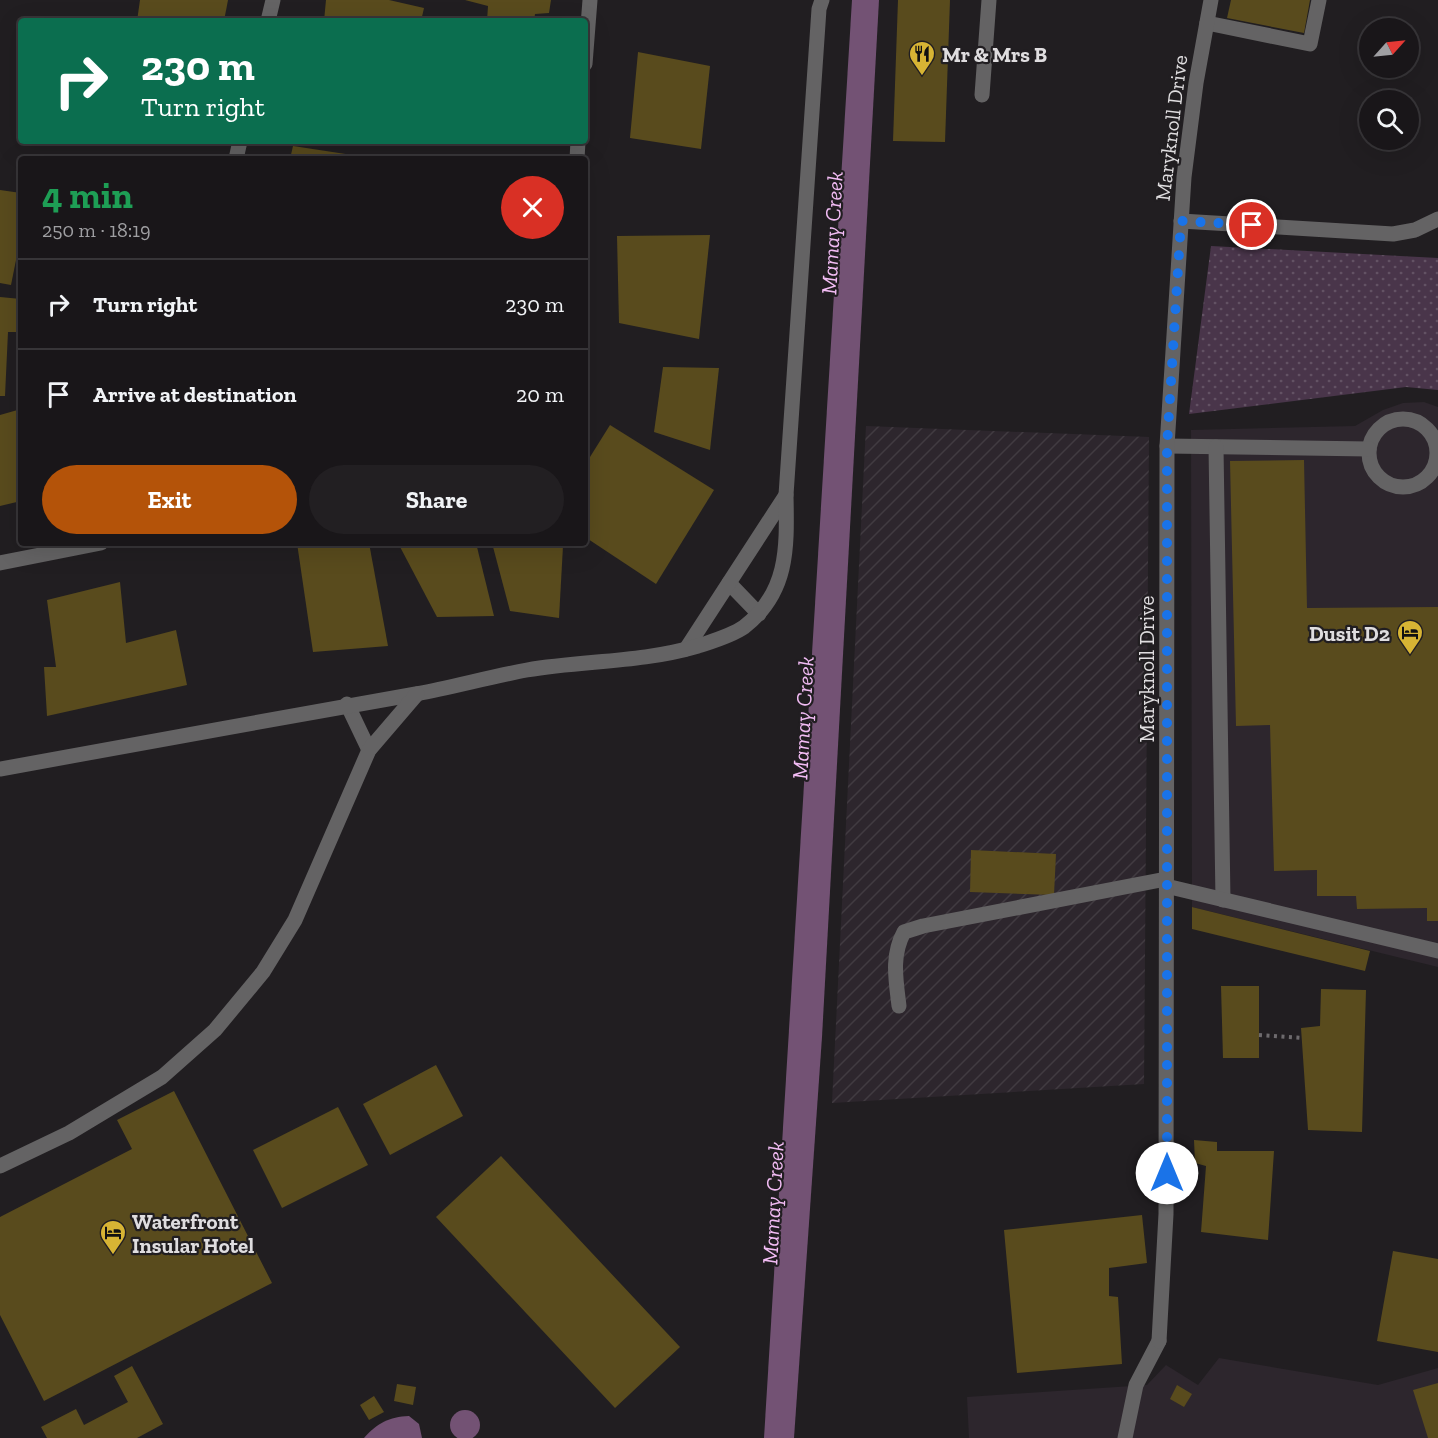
<!DOCTYPE html>
<html lang="en">
<head>
<meta charset="utf-8">
<style>
  body { margin:0; font-family:"Zilla Slab",serif; background:#221f22; color:#f1f3f6; height:100vh; display:flex; flex-direction:column; font-size:22px; white-space:nowrap }
  * { box-sizing:border-box; margin:0 }
  p { font-size:20px; color:#9f9fa2 }
  .icon { flex:none; width:33px; height:33px; fill:none; stroke:currentColor; stroke-width:2; stroke-linecap:round; stroke-linejoin:round }
  .map { position:relative; flex:1; overflow:hidden }
  .drawer { position:absolute; left:18px; top:156px; width:570px; height:390px; display:flex; flex-direction:column; background:#191619; border-radius:6px; box-shadow:0 6px 24px #0002,0 0 0 2px #373538 }
  .drawer>* { flex:none }
  .top-card { position:absolute; left:18px; top:18px; width:570px; height:126px; border-radius:6px; box-shadow:0 6px 24px #0002,0 0 0 2px #373538; background:#0b6e4f; color:#fff; overflow:hidden }
  .needle { width:39px; rotate:63deg }
  .tools { position:absolute; left:1359px; top:18px; display:grid; gap:12px }
  .tools a { display:grid; place-items:center; width:60px; height:60px; border-radius:50%; background:#191619; box-shadow:0 6px 24px #0002,0 0 0 2px #373538; font-size:30px }
  .pin { position:absolute; display:grid; place-items:center; width:51px; height:51px; color:#fff; margin:-26px; border:3px solid #fff; border-radius:50%; box-shadow:0 2px 6px #0007 }
  .me { position:absolute; width:66px; margin:-33px; rotate:0deg; stroke-linejoin:round; filter:drop-shadow(0 0 4px #0008) }
  .turn { display:flex; align-items:center; gap:21px; height:126px; padding:0 24px; font-size:27px }
  .turn .icon { width:78px; height:78px; stroke-width:2.5 }
  .turn b { display:block; font-size:42px; line-height:51px }
  .round { display:grid; place-items:center; flex:none; width:63px; height:63px; border-radius:32px; background:#221f22 }
  .overview { display:flex; align-items:center; justify-content:space-between; height:102px; padding:0 24px }
  h1 { font-size:36px; font-weight:700; line-height:45px; color:#1e9e55 }
  .cta { display:flex; gap:12px; margin-top:auto; padding:12px 24px }
  .cta a { flex:1; height:69px; border-radius:36px; background:#b45309; color:#fff; font-size:24px; font-weight:700; line-height:69px; text-align:center }
  .cta a+a { background:#221f22; color:#f1f3f6 }
  ul { padding:0; list-style:none }
  li { display:flex; align-items:center; gap:18px; height:90px; padding:0 24px; border-top:2px solid #373538 }
  li div { flex:1 }
  li b { display:block; font-size:22px }
  li em { font-style:normal }
  .map>svg:first-child { display:block }
  .built { fill:#2d262d }
  .industrial { fill:url(#industrial-furrows) }
  .grass { fill:url(#grass-dots) }
  .water { fill:#735274 }
  .building { fill:#594b1d }
  .lines { fill:none; stroke-linecap:round; stroke-linejoin:round }
  .path { stroke:#6d6a6d; stroke-width:4; stroke-dasharray:3 4.5; stroke-linecap:butt }
  .service { stroke:#646364; stroke-width:15 }
  .minor { stroke:#646364; stroke-width:15 }
  .route { stroke:#1a73e8; stroke-width:10; stroke-dasharray:0 18 }
  .labels { text-anchor:middle; dominant-baseline:central; stroke-width:4.5; stroke-linejoin:round; paint-order:stroke }
  .poi-label { font-size:21px; font-weight:bold; fill:#dfdddf; stroke:#211e21; text-anchor:start }
  .street-label { font-size:21px; fill:#dfdddf; stroke:#211e21 }
  .water-label { font-size:22px; font-style:italic; fill:#f2bcf4; stroke:#211e21 }
</style>
</head>
<body>
<div class="map">
<svg width="1438" height="1438" viewBox="0 0 1438 1438">
  <defs>
    <pattern id="industrial-furrows" width="10" height="10" patternUnits="userSpaceOnUse" patternTransform="scale(1.5)"><rect width="10" height="10" fill="#2d262d"/><path d="M-1 1l2-2M0 10L10 0M9 11l2-2" fill="none" stroke="#413b41"/></pattern>
    <pattern id="grass-dots" width="8" height="8" patternUnits="userSpaceOnUse" patternTransform="scale(1.5)"><rect width="8" height="8" fill="#49354a"/><path d="M2 2h.1M6 6h.1" fill="none" stroke="#635264" stroke-width="1.8" stroke-linecap="round"/></pattern>
  </defs>
  <rect width="100%" height="100%" fill="#211e21"/>
  <g class="built">
    <polygon points="1424,402 1438,407 1438,967 1192,907 1191,430 1355,426 1383,410 1403,403"/>
    <polygon points="1219,1358 1378,1385 1438,1368 1438,1438 969,1438 967,1397 1147,1385 1166,1365 1198,1385"/>
  </g>
  <polygon class="industrial" points="866,426 1149,437 1144,1084 832,1103"/>
  <polygon class="grass" points="1211,246 1438,258 1438,390 1406,387 1189,414"/>
  <g class="water">
    <polygon points="852,0 879,0 822,1037 794,1438 764,1438"/>
    <circle cx="465" cy="1425" r="15"/>
    <path d="M409,1416l10,8 3,14h-58c13,-15 25,-21 45,-22z"/>
  </g>
  <g class="building">
    <polygon points="140,0 228,0 224,21 137,21"/>
    <polygon points="326,0 389,0 424,8 421,21 324,21"/>
    <polygon points="465,0 551,0 549,13 535,14 534,21 487,21 488,6"/>
    <polygon points="898,0 950,0 945,142 893,141"/>
    <polygon points="1231,0 1310,0 1304,33 1227,18"/>
    <polygon points="638,52 710,66 701,149 630,138"/>
    <polygon points="293,146 372,158 372,159 290,159"/>
    <polygon points="0,190 21,193 21,235 11,285 0,283"/>
    <polygon points="710,235 699,339 619,323 617,236"/>
    <polygon points="0,297 21,299 21,332 8,332 5,396 0,396"/>
    <polygon points="663,367 719,368 710,450 654,432"/>
    <polygon points="21,409 21,501 0,506 0,415"/>
    <polygon points="610,425 714,490 656,584 585,537 585,465"/>
    <polygon points="1304,460 1307,608 1438,607 1438,921 1427,921 1427,908 1357,909 1356,896 1317,896 1317,870 1274,871 1270,725 1236,726 1230,461"/>
    <polygon points="297,543 369,543 388,646 313,652"/>
    <polygon points="398,543 476,543 494,616 437,617"/>
    <polygon points="492,543 555,543 563,546 559,618 510,611"/>
    <polygon points="120,582 126,643 176,630 187,685 47,716 44,667 56,667 47,600"/>
    <polygon points="971,850 1056,854 1054,895 970,892"/>
    <polygon points="1192,907 1370,951 1365,971 1192,929"/>
    <polygon points="1221,986 1259,986 1259,1058 1223,1058"/>
    <polygon points="1321,989 1366,990 1362,1132 1308,1130 1301,1028 1320,1026"/>
    <polygon points="436,1065 463,1116 390,1155 363,1104"/>
    <polygon points="174,1091 272,1283 44,1401 0,1315 0,1217 132,1149 117,1120"/>
    <polygon points="338,1107 368,1165 282,1208 253,1150"/>
    <polygon points="1194,1140 1217,1142 1217,1151 1274,1151 1268,1240 1201,1232 1206,1166 1195,1163"/>
    <polygon points="501,1156 680,1347 615,1408 436,1217"/>
    <polygon points="1142,1215 1147,1263 1109,1268 1109,1296 1118,1297 1122,1364 1017,1373 1004,1230"/>
    <polygon points="1393,1251 1438,1259 1438,1352 1377,1341"/>
    <polygon points="132,1366 163,1424 137,1438 47,1438 41,1427 76,1409 84,1425 128,1402 114,1376"/>
    <polygon points="1438,1383 1438,1438 1428,1438 1413,1390"/>
    <polygon points="397,1384 416,1387 413,1405 394,1401"/>
    <polygon points="1177,1385 1192,1394 1184,1407 1170,1399"/>
    <polygon points="374,1396 384,1412 369,1420 360,1405"/>
  </g>
  <g class="lines">
    <polyline class="path" points="1259,1035 1302,1038"/>
    <g class="service">
      <polyline points="1207,23 1310,44 1319,0"/>
      <polyline points="982,95 989,0"/>
      <polyline points="1181,221 1393,234 1415,230 1438,219"/>
      <circle cx="1403" cy="453" r="34"/>
      <polyline points="1167,446 1369,449"/>
      <polyline points="1216,447 1223,900"/>
      <polyline points="729,583 759,614"/>
      <polyline points="686,649 786,495"/>
      <polyline points="347,704 369,750"/>
      <path d="M0,769c139,-26 277,-50 416,-75 37,-7 74,-17 111,-24 59,-10 113,-7 171,-24 15,-5 33,-10 46,-19 45,-35 43,-80 42,-132l33,-486 3,-9"/>
      <polyline points="1166,886 1438,951"/>
      <path d="M899,1006c-3,-26 -8,-50 5,-74l19,-6 243,-47"/>
      <polyline points="0,1166 69,1133 162,1077 215,1030 263,972 295,920 369,750 417,694"/>
      <polyline points="1125,1438 1136,1385 1159,1341"/>
    </g>
    <g class="minor">
      <polyline points="268,21 273,0"/>
      <polyline points="585,64 590,0"/>
      <polyline points="236,159 240,141"/>
      <polyline points="577,159 578,141"/>
      <polyline points="0,563 101,543"/>
      <polyline points="1159,1341 1166,1214 1167,446 1184,177 1196,83 1211,0"/>
    </g>
  </g>
  <g class="lines">
    <polyline class="route" points="1167,1173 1167,446 1181,221 1252,225"/>
  </g>
  <defs>
    <symbol id="restaurant-pin" viewBox="-11 -11 22 30"><path d="M0 17L-7.5 6A9.5 9.5 0 1 1 7.5 6Z" fill="#d7b434" stroke="#211e21"/><path d="M-5-6h1v4h1v-4h1v4h1v-4h1v5L-1.5 .5V6h-2V.5L-5-1ZM5-6V6H3V1.5H1.5Q1.5-4 5-6Z" fill="#111"/></symbol>
    <symbol id="hotel-pin" viewBox="-11 -11 22 30"><path d="M0 17L-7.5 6A9.5 9.5 0 1 1 7.5 6Z" fill="#d7b434" stroke="#211e21"/><path d="M-6-4.5h1.5V1H6V5H4.5V3h-9V5H-6ZM-4 0a1.8 1.8 0 1 1 3.6 0ZM.5 0V-2.5h3Q6-2.5 6 0Z" fill="#111"/></symbol>
  </defs>
  <g fill-rule="evenodd">
    <use href="#restaurant-pin" x="907" y="39" width="30" height="40"/>
    <use href="#hotel-pin" x="1395" y="618" width="30" height="40"/>
    <use href="#hotel-pin" x="98" y="1218" width="30" height="40"/>
  </g>
  <g class="labels">
    <g class="poi-label">
      <text x="942" y="54">Mr &amp; Mrs B</text>
      <text x="1390" y="633" text-anchor="end">Dusit D2</text>
      <text x="132" y="1221">Waterfront<tspan x="132" dy="24">Insular Hotel</tspan></text>
    </g>
    <g class="street-label">
      <text transform="translate(1171 128) rotate(-83)">Maryknoll Drive</text>
      <text transform="translate(1146 669) rotate(-90)">Maryknoll Drive</text>
    </g>
    <g class="water-label">
      <text transform="translate(832 233) rotate(-87)">Mamay Creek</text>
      <text transform="translate(803 718) rotate(-87)">Mamay Creek</text>
      <text transform="translate(773 1203) rotate(-87)">Mamay Creek</text>
    </g>
  </g>
</svg>
<div class="tools">
<a><svg class="needle" viewBox="-14 -14 28 28"><path d="M0-13l5 13h-10z" fill="#e53935"/><path d="M0 13l5-13h-10z" fill="#9f9fa2"/></svg></a>
<a><svg class="icon" aria-label="search" viewBox="0 0 24 24"><circle cx="10" cy="10" r="6"/><path d="M15 15l6 6"/></svg></a>
</div>
<div class="pin" style="left:1252px;top:225px;background:#d93025"><svg class="icon" aria-label="arrive" viewBox="0 0 24 24"><path d="M6 21V4h12l-3 4 3 4H6"/></svg></div>
<svg class="me" style="left:1167px;top:1173px" viewBox="-20 -20 40 40"><circle r="19" fill="#fff"/><path d="M0-13L10 11 0 6-10 11z" fill="#1a73e8"/></svg>
<div class="top-card">
<div class="turn"><svg class="icon" aria-label="right" viewBox="0 0 24 24"><path d="M7 20v-9h11M14 6l5 5-5 5"/></svg><div><b>230 m</b>Turn right</div></div>
</div>
<section class="drawer">
<div class="overview"><div><h1>4 min</h1><p>250 m · 18:19</p></div><a class="round" style="background:#d93025;color:#fff"><svg class="icon" aria-label="close" viewBox="0 0 24 24"><path d="M6 6l12 12M18 6L6 18"/></svg></a></div>
<ul>
<li><svg class="icon" aria-label="right" viewBox="0 0 24 24"><path d="M7 20v-9h11M14 6l5 5-5 5"/></svg><div><b>Turn right</b></div><em>230 m</em></li>
<li><svg class="icon" aria-label="arrive" viewBox="0 0 24 24"><path d="M6 21V4h12l-3 4 3 4H6"/></svg><div><b>Arrive at destination</b></div><em>20 m</em></li>
</ul>
<div class="cta"><a>Exit</a><a>Share</a></div>
</section>
</div>
</body>
</html>
